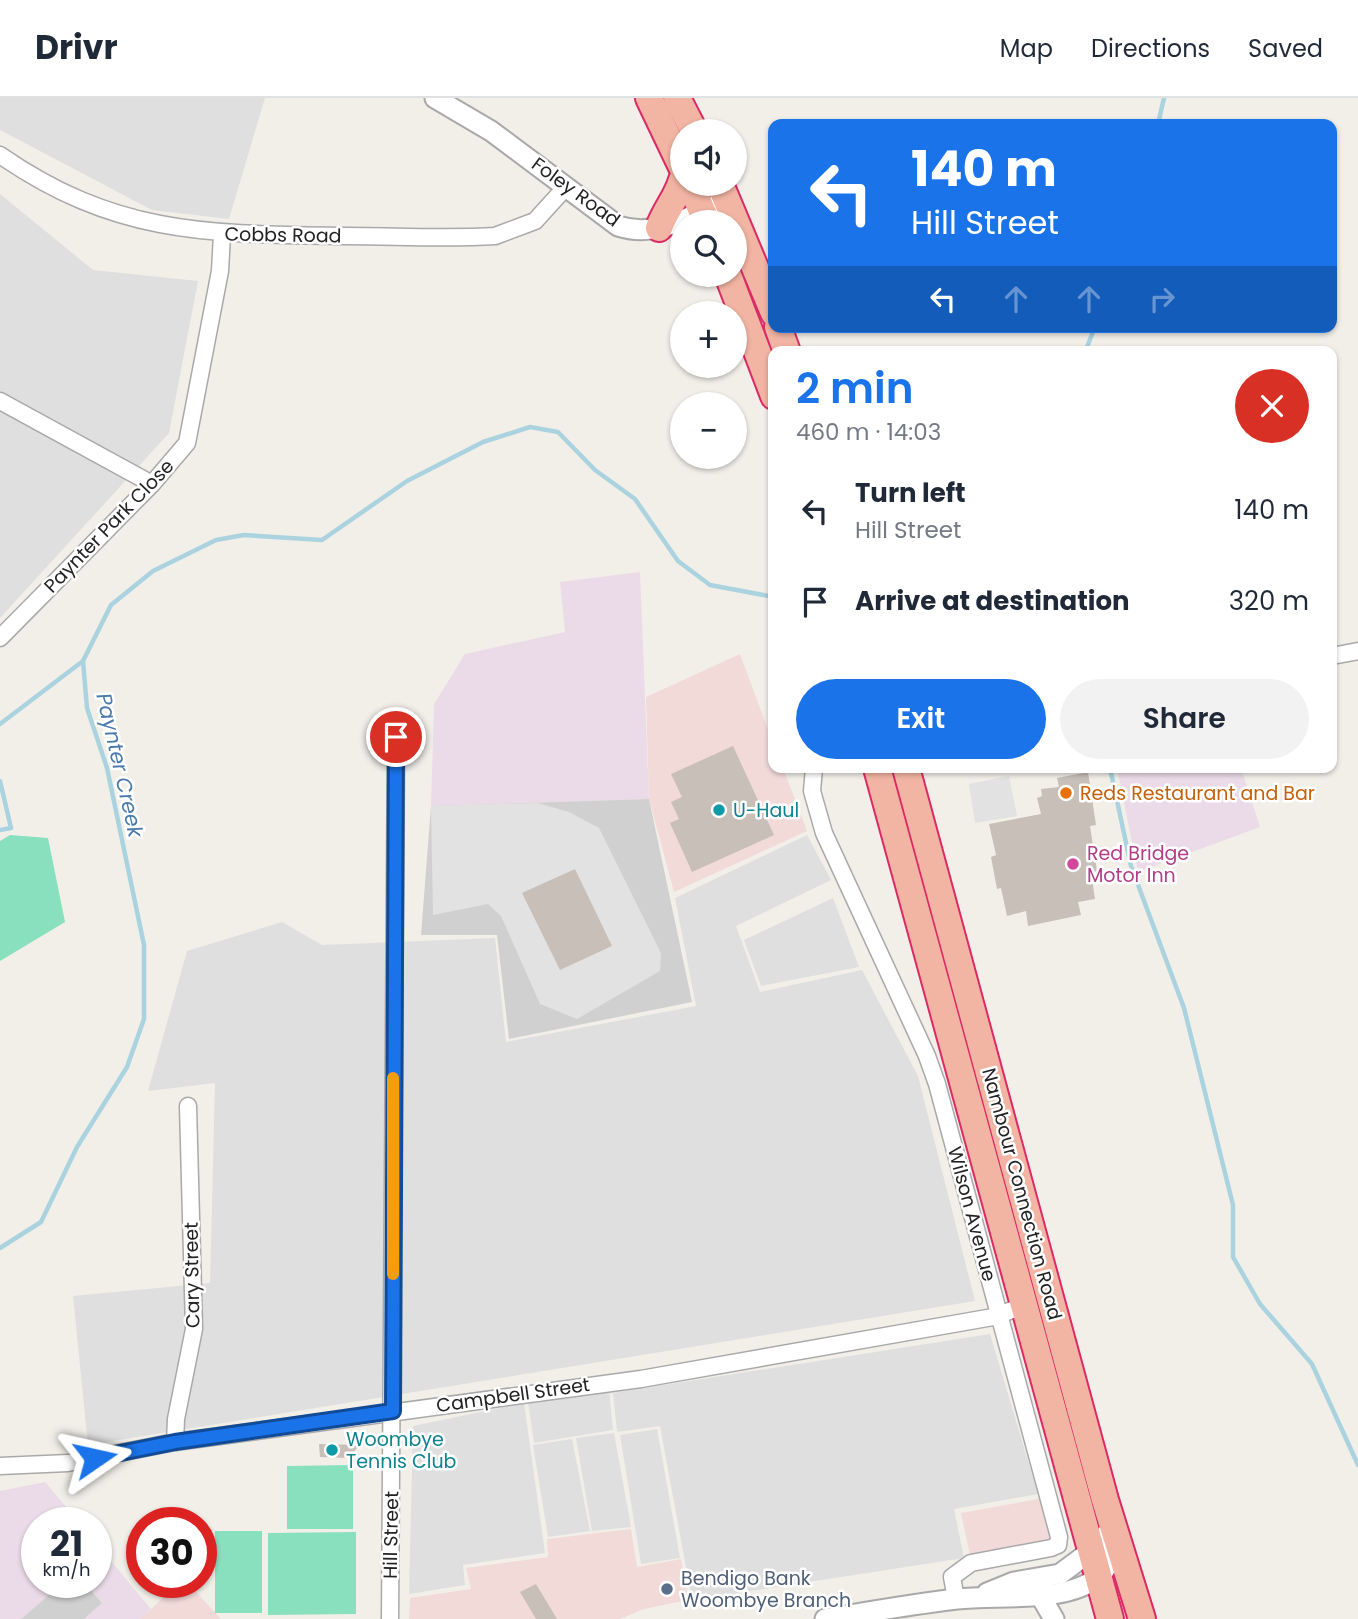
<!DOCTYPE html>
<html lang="en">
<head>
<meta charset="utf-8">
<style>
  body { margin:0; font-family:Poppins,sans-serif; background:#f2f2f3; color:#1f2937; height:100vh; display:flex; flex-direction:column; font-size:26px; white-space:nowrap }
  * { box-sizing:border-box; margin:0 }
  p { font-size:23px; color:#747a83 }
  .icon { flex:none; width:38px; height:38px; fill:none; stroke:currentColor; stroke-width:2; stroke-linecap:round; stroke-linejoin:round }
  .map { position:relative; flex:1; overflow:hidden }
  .side { position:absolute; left:768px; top:248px; width:569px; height:427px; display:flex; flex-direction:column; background:#fff; border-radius:14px; box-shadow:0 2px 5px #0004 }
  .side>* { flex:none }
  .guide { position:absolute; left:768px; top:21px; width:569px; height:214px; border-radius:14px; box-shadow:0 2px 5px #0004; background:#1a73e8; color:#fff; overflow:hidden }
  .buttons { position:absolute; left:670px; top:21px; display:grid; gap:14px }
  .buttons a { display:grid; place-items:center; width:77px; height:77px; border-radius:50%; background:#fff; box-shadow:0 2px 5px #0004; font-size:35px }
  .speed { position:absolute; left:21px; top:1409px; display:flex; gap:14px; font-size:35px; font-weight:700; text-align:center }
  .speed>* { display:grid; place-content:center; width:91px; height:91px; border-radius:50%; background:#fff; box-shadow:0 2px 5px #0004; line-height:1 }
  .speed small { font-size:18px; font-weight:400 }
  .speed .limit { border:10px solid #d22; background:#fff; color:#111 }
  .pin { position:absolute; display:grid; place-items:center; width:60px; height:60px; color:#fff; margin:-30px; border:4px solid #fff; border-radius:50%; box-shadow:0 2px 7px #0007 }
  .me { position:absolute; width:77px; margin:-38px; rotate:79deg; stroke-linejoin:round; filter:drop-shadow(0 0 5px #0008) }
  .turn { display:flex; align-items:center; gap:24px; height:147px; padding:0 28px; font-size:32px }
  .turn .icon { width:91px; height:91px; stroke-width:2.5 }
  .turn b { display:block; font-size:49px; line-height:60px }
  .lanes { display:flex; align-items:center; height:66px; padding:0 28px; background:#0003; justify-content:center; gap:35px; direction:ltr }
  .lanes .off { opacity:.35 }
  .round { display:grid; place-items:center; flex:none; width:74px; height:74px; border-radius:37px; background:#f2f2f3 }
  .headline { display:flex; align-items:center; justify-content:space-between; height:119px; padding:0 28px }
  h1 { font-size:42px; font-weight:600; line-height:52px; color:#1a73e8 }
  .action { display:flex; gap:14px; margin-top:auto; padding:14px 28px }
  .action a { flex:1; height:80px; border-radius:42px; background:#1a73e8; color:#fff; font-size:28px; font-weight:600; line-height:80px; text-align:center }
  .action a+a { background:#f2f2f3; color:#1f2937 }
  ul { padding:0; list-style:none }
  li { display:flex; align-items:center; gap:21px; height:91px; padding:0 28px }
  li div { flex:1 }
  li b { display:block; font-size:26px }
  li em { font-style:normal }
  header { display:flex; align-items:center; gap:42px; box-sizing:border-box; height:98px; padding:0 35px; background:#fff; border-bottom:2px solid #e0e1e3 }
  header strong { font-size:33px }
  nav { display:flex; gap:38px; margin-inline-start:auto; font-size:24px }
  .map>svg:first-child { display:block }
  .residential { fill:#e0dfdf }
  .commercial { fill:#f2dad9 }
  .industrial { fill:#ebdbe8 }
  .religious { fill:#d0d0d0 }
  .pitch { fill:#88e0be }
  .parking { fill:#e2e2e2 }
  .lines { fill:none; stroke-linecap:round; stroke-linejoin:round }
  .stream { stroke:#aad3df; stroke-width:4.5 }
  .building { fill:#c7bfb8 }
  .minor-casing { stroke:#a9a9a9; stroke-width:19 }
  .tertiary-casing { stroke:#a9a9a9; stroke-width:23 }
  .trunk-casing { stroke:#dc2a67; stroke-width:30 }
  .minor { stroke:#fff; stroke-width:16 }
  .tertiary { stroke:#fff; stroke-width:19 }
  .trunk { stroke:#f2b4a3; stroke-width:26 }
  .route-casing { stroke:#114b97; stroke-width:18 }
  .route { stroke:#1a73e8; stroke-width:12 }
  .slow { stroke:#f59e0b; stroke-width:12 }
  .food-dot { fill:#e8710a; stroke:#fff; stroke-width:2.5 }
  .culture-dot { fill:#0f9aa8; stroke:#fff; stroke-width:2.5 }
  .hotel-dot { fill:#d1479c; stroke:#fff; stroke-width:2.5 }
  .service-dot { fill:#5c6f8a; stroke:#fff; stroke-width:2.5 }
  .labels { text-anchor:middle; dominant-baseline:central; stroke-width:5; stroke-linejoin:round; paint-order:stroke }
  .street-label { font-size:19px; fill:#222; stroke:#fff }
  .food-label { font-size:19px; fill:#c56008; stroke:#fff; text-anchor:start }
  .culture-label { font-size:19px; fill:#0d838f; stroke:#fff; text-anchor:start }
  .hotel-label { font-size:19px; fill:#b23c85; stroke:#fff; text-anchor:start }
  .service-label { font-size:19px; fill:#4e5e75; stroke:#fff; text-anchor:start }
  .water-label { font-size:21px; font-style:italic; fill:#4a7aab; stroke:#fff }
</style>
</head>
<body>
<header>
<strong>Drivr</strong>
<nav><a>Map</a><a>Directions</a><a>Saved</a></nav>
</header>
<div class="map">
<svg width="1358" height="1521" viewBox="0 0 1358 1521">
  <rect width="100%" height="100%" fill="#f2efe9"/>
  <g class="residential">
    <polygon points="0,0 265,0 229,121 152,112 0,32"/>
    <polygon points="0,96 93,172 198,183 169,335 0,520"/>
    <polygon points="807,737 831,782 736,828 760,894 862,872 918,978 975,1203 88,1347 73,1198 210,1185 215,985 148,993 187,853 282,824 322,847 495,840 506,944 696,908 675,800"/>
    <polygon points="833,800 859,869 761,888 744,842"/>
    <polygon points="990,1236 1038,1396 954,1411 964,1460 692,1502 660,1328 617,1334 613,1295"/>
    <polygon points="609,1291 613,1332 534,1345 528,1304"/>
    <polygon points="524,1305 545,1455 463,1467 465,1487 409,1496 413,1328"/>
    <polygon points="657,1331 680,1460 641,1466 620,1337"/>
    <polygon points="614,1335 631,1429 592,1433 576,1340"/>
    <polygon points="572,1341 590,1433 548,1439 533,1347"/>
  </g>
  <g class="commercial">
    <polygon points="740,556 773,645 774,670 783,670 807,733 674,794 649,701 646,599"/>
    <polygon points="1044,1400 1054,1443 970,1457 961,1415"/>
    <polygon points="631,1431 637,1469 681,1461 688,1502 644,1511 620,1521 409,1521 410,1500 471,1491 466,1470 548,1459 547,1441"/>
    <polygon points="181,1484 187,1484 221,1521 140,1521"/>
  </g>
  <g class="industrial">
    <polygon points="640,474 649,701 431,708 434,606 465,556 565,534 560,484"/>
    <polygon points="1117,670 1241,670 1260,729 1138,774"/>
    <polygon points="45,1384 79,1424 37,1424 37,1484 64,1484 21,1521 0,1521 0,1393"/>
    <polygon points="96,1445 151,1511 140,1521 84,1521 102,1505 84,1484 96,1484"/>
  </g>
  <g class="religious">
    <polygon points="649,701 692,904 509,941 497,837 421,837 431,708"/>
    <polygon points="64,1484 84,1484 102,1505 84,1521 21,1521"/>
  </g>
  <g class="pitch">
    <polygon points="10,737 48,740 65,824 0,863 0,743"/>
    <polygon points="353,1367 353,1431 287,1431 287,1368"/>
    <rect x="215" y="1433" width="47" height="82"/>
    <polygon points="356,1434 356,1516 268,1517 268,1435"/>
  </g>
  <g class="parking">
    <polygon points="1009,678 1017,718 975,725 969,686"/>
    <polygon points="538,705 569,714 599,730 661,855 660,873 577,921 540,906 501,818 488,806 433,817 431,708"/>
  </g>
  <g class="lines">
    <g class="stream">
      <polyline points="1158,26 1164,0"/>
      <polyline points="1085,254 1095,229"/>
      <polyline points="0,626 83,563"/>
      <polyline points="1110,670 1131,768 1184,910 1233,1107 1233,1159 1260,1206 1312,1266 1358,1367"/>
      <polyline points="0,683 11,730 0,732"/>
      <polyline points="0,1150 41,1124 77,1049 127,969 144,921 144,847 107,670 87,610 83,563 111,507 153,473 216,442 244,437 322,442 407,383 483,344 530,329 558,334 595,372 635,401 678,463 710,487 774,499"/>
    </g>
  </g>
  <g class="building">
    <polygon points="733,648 774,737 692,774 670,725 679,721 671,704 682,699 671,676"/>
    <polygon points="1088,674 1096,727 1090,728 1097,773 1091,775 1095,801 1078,804 1081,817 1028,828 1026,813 1007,818 1001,790 997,791 991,759 996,757 989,726 1041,716 1037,700 1042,698 1041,691 1059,689 1057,680"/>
    <polygon points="575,771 612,848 560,872 522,795"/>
    <polygon points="319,1346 360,1347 348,1360 320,1359"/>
    <polygon points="536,1486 557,1521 536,1521 520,1494"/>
  </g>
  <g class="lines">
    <defs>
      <g id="minor">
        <path d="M0,57c117,81 210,79 346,81 49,0 100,3 149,0l40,-15 30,-33"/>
        <polyline points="0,303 152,386"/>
        <polyline points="0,540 152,386 187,345 220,173 222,137"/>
        <polyline points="1332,558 1358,553"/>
        <polyline points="814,670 812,693 824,735 927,958 937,986 1059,1439 1058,1447 1051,1450 971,1465 952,1479 956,1501"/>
        <polyline points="175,1344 176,1321 194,1231 188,1008"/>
        <polyline points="0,1368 68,1365 175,1344 641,1281 993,1219 1023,1208"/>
        <polyline points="390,1521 396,639"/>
      </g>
      <g id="tertiary">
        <path d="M435,0l56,33 127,95c39,13 75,-11 109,-27"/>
        <polyline points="1034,1487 1054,1521"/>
        <polyline points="987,1495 1014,1484 1060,1476 1091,1453"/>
        <path d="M825,1521c44,-7 88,-15 132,-20 40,-5 108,5 141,-22 15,-11 10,-28 9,-44"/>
      </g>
      <g id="trunk">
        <polyline points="649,0 682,69"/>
        <polyline points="677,0 694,33"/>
        <polyline points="690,86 707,124"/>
        <polyline points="720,86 774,215"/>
        <path d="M659,130c6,-18 18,-30 23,-48"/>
        <polyline points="728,177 774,298"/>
        <polyline points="778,229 787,254"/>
        <polyline points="877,670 1110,1521"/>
        <polyline points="906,670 1105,1402 1142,1521"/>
      </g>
    </defs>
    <use href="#minor" class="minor-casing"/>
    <use href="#tertiary" class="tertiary-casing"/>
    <use href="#trunk" class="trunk-casing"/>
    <use href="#minor" class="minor"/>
    <use href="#tertiary" class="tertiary"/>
    <use href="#trunk" class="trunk"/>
  </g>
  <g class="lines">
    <defs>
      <polyline id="route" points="95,1360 175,1344 393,1313 396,639"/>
    </defs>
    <use href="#route" class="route-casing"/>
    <use href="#route" class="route"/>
    <polyline class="slow" points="393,1176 393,980"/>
  </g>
  <circle class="food-dot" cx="1066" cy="695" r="7"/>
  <g class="culture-dot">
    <circle cx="719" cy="712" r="7"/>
    <circle cx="332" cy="1352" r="7"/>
  </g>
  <circle class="hotel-dot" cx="1073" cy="766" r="7"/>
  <circle class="service-dot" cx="667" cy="1491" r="7"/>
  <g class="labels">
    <g class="street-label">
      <text transform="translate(576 94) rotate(36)">Foley Road</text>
      <text transform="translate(283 137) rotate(1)">Cobbs Road</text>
      <text transform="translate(109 428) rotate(-46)">Paynter Park Close</text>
      <text transform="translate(1022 1096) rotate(75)">Nambour Connection Road</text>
      <text transform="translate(972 1116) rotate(75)">Wilson Avenue</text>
      <text transform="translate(192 1177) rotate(-91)">Cary Street</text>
      <text transform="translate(513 1297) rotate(-8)">Campbell Street</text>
      <text transform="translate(391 1437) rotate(-89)">Hill Street</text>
    </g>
    <g class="food-label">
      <text x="1080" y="695">Reds Restaurant and Bar</text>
    </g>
    <g class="culture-label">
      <text x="733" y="712">U-Haul</text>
      <text x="346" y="1341">Woombye<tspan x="346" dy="22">Tennis Club</tspan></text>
    </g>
    <g class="hotel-label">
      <text x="1087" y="755">Red Bridge<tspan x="1087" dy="22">Motor Inn</tspan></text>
    </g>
    <g class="service-label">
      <text x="681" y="1480">Bendigo Bank<tspan x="681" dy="22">Woombye Branch</tspan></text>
    </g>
    <g class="water-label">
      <text transform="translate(120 667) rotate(77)">Paynter Creek</text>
    </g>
  </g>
</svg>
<div class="buttons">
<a><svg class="icon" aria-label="sound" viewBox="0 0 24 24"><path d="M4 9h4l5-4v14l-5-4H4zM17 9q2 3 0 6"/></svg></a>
<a><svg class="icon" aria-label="search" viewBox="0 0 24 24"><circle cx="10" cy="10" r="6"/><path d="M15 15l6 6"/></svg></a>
<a>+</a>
<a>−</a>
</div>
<div class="speed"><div>21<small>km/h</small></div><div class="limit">30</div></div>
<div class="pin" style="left:396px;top:639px;background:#d93025"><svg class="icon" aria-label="arrive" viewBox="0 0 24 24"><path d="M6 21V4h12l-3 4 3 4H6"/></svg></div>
<svg class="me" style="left:95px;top:1360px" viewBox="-20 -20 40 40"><path d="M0-17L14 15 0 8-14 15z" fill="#1a73e8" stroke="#fff" stroke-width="4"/></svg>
<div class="guide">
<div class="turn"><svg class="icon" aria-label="left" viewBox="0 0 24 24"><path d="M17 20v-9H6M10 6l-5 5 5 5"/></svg><div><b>140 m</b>Hill Street</div></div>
<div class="lanes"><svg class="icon" aria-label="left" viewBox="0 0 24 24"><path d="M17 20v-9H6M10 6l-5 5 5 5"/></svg><svg class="icon off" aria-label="ahead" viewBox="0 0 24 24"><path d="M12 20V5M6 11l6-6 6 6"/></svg><svg class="icon off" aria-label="ahead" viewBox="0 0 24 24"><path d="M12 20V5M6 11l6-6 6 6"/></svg><svg class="icon off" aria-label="right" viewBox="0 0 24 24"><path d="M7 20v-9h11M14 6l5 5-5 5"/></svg></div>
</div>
<section class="side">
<div class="headline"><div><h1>2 min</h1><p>460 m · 14:03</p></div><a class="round" style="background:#d93025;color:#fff"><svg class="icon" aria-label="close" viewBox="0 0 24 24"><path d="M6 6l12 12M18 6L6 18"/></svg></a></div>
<ul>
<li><svg class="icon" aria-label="left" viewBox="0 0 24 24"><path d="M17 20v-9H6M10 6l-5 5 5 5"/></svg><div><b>Turn left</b><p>Hill Street</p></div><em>140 m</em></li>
<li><svg class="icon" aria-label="arrive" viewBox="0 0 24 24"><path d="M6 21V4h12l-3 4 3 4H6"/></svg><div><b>Arrive at destination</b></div><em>320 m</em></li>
</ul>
<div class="action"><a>Exit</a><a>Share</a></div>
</section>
</div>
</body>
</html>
